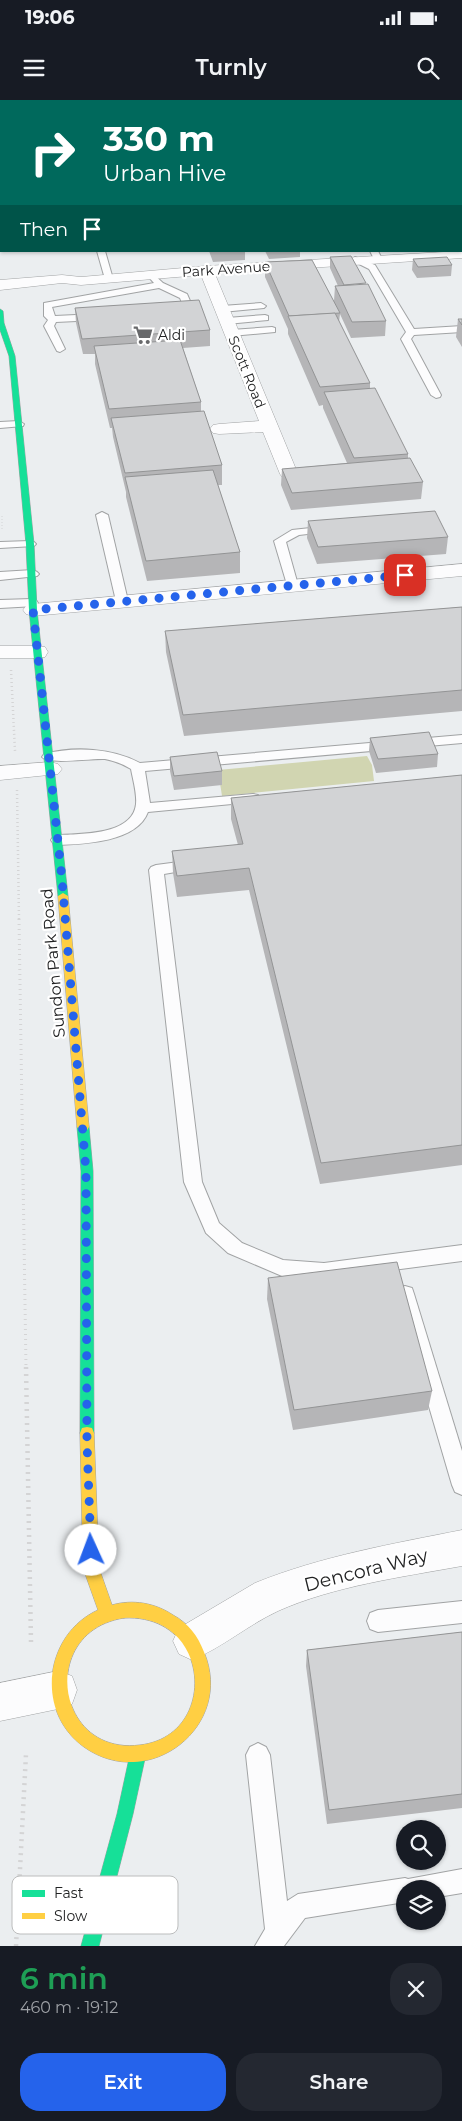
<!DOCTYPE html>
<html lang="en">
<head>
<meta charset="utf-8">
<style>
  body { margin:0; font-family:Montserrat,sans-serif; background:#242831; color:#f1f3f6; height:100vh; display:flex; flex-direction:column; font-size:19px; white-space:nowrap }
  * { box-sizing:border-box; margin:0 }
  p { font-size:16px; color:#9ea1a6 }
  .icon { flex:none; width:28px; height:28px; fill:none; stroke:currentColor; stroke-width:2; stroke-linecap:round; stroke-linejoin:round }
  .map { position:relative; height:1846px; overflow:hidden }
  .drawer { display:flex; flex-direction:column; background:#171b24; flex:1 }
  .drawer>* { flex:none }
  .guide { position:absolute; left:0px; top:0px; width:462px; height:152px; box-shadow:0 1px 4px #0004; background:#00695c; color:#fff; overflow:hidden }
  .tools { position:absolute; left:396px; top:1720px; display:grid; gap:10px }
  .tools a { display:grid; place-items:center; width:50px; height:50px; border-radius:50%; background:#171b24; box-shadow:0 1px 4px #0004; font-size:25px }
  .pin { position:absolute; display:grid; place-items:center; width:42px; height:42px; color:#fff; margin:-21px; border-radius:10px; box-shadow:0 2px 8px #0006 }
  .me { position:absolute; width:55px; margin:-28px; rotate:358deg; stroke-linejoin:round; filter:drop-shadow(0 0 4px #0008) }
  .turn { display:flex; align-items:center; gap:18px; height:105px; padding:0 20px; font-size:22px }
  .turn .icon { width:65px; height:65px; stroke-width:2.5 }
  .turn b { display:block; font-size:35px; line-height:42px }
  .then { display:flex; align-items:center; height:48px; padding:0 20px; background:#0003; gap:10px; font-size:19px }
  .round { display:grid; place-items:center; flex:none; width:52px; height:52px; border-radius:20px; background:#242831 }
  .overview { display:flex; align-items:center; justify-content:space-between; height:85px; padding:0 20px }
  h1 { font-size:30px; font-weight:600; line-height:38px; color:#1e9e55 }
  .primary-button { display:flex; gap:10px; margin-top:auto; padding:10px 20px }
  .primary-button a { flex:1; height:58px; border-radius:20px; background:#2563eb; color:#fff; font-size:20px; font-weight:600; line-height:58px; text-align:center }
  .primary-button a+a { background:#242831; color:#f1f3f6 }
  .status { display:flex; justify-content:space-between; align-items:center; height:35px; padding:0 25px; background:#171b24; direction:ltr }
  .status svg { height:14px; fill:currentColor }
  header { display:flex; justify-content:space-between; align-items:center; height:65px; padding:0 20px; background:#171b24; font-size:22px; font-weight:600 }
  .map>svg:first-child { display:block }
  .forest { fill:#d1d5b1 }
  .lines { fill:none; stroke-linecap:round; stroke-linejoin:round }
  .lane-casing { stroke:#a1a3a4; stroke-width:2 }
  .street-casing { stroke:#a1a3a4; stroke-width:1 }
  .fast-casing { stroke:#a1a3a4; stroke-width:1 }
  .slow-casing { stroke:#a1a3a4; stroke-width:1 }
  .path-far3 { stroke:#d4d4d5; stroke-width:2; stroke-dasharray:0.5 2.5; stroke-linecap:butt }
  .path-far2 { stroke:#d4d4d5; stroke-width:2.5; stroke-dasharray:1 3; stroke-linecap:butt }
  .path-far1 { stroke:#d4d4d5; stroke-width:3; stroke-dasharray:1 4; stroke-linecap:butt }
  .path { stroke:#d4d4d5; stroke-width:4.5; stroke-dasharray:2 5; stroke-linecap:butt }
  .lane { fill:#fcfcfd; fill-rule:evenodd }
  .street { fill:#fcfcfd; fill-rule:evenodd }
  .fast { fill:#16e098; fill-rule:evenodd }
  .slow { fill:#ffcf43; fill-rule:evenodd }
  .rail-casing { stroke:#c4c4c5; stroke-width:2.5 }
  .rail { stroke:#fff; stroke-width:2; stroke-dasharray:5.5; stroke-linecap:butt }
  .wall { fill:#b5b5b7 }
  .building { fill:#d2d3d5; stroke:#939495 }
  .route { stroke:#2563eb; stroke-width:9; stroke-dasharray:0 16.2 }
  .labels { text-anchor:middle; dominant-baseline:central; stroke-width:4.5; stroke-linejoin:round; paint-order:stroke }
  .far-street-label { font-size:14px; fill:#212223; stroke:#fff }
  .far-poi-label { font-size:14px; fill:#212223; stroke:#fff; text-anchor:start }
  .street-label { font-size:16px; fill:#212223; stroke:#fff }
  .near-street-label { font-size:19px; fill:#212223; stroke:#fff }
  .key { fill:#fff; stroke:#bcbdbd; stroke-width:1 }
  .key-label { font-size:14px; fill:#212223 }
</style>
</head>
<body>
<div class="status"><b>19:06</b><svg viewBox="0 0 49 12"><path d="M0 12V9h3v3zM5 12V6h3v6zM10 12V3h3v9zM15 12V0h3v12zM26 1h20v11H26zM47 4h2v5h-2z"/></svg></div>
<header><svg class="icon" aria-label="menu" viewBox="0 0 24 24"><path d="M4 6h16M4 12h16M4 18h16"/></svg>Turnly<svg class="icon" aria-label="search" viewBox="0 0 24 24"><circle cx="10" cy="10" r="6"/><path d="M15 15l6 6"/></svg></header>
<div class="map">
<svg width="462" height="1846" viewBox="0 0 462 1846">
  <rect width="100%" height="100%" fill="#ebeef0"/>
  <polygon class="forest" points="367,656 372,665 374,681 222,696 218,670"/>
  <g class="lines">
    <defs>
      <g id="lane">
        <polygon points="63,0 71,0 72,1 64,1"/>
        <polygon points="212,0 220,0 220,1 213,1"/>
        <rect x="461" y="5" width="1" height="4"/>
        <rect x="461" y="17" width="1" height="4"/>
        <polygon points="97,151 105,151 113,179 112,181 109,182 105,179"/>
        <polygon points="370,151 378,151 382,159 381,161 375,161"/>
        <polygon points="355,157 375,165 414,229 462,226 462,232 414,235 411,239 441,295 440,297 436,298 431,295 401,239 406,232 369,169 351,160"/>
        <polygon points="151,172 163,183 187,194 194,210 192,212 174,214 174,210 184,208 180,198 159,188 52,207 55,216 97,214 102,217 97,220 56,222 54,226 65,249 60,252 57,251 44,226 48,220 44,216 44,203 154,183 147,175"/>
        <polygon points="261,203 266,206 264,208 222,212 217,209 222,206"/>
        <polygon points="265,215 268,216 268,220 227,224 222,221 227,218"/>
        <polygon points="272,227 275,228 275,232 231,236 226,233 231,230"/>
        <polygon points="19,321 24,324 23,326 0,328 0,322"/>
        <polygon points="102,412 108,415 128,501 122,505 116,501 96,415"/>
        <polygon points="329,426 335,429 333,431 299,435 286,442 298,485 296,488 288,488 274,441 292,430"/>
        <polygon points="30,441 34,442 36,444 34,446 0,448 0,442"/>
        <polygon points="33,470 37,472 39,474 37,476 0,480 0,472"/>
        <polygon points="32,499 36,500 38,503 36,506 0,508 0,500"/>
        <path d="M462,635v8l-317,28 5,32 103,-9 5,1 2,3 -2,3 -5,1 -105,10c-11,30 -63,32 -90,33l-5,-2 -2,-3 2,-3 5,-2c23,-1 75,0 78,-31 1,-11 -3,-24 -5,-35 -8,-5 -16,-8 -26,-10 -13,-1 -57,6 -63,-2l2,-3c30,-8 69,-6 96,9z"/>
        <polygon points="194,760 199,762 201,765 199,768 164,774 202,1082 219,1123 242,1143 283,1160 324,1163 462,1145 462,1161 324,1179 282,1176 228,1153 206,1133 184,1082 149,770 151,767 156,765"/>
        <polygon points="405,1186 412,1188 414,1194 462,1351 462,1395 455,1392 452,1385 396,1194 398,1188"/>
        <polygon points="462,1501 462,1523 378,1532 370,1529 367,1521 370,1513 378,1510"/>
        <polygon points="258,1643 266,1647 270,1655 287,1801 298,1794 405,1778 408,1779 462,1769 462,1793 438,1797 438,1789 405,1789 405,1802 305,1818 284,1846 255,1846 265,1829 246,1655 250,1647"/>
      </g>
      <g id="street">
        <rect x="146" y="0" width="12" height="1"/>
        <polygon points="264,0 276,0 277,1 265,1"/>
        <polygon points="462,150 462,158 215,174 298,374 295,378 289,379 283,378 280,374 263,332 219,334 213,333 210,329 213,325 219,324 259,321 201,175 81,185 62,183 0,190 0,180 62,175 81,177 206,166 461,151"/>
        <polygon points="462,464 462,476 33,516 26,514 23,510 26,506 33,504"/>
        <polygon points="0,546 37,546 45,547 48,552 45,557 37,558 0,558"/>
        <polygon points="50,662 58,664 62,669 58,674 0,680 0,666"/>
        <path d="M462,1430v36c-60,11 -128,20 -184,45 -30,14 -55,36 -86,49l-13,-6 -6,-13 6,-13 76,-45c67,-27 137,-39 207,-53z"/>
        <polygon points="58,1571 72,1576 77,1590 72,1604 58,1609 0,1621 0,1583"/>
      </g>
      <g id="fast">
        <polygon points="0,209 3,211 4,223 15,256 34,444 37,510 68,796 63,799 58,796 29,510 26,444 9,256 0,230"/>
        <polygon points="83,1022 87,1024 89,1027 93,1071 94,1333 92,1338 87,1339 82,1338 80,1333 81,1071 77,1027 79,1024"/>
        <polygon points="138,1646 144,1648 146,1654 133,1714 99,1846 81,1846 117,1714 130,1654 132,1648"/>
      </g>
      <g id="slow">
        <polygon points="63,793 68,796 89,1027 87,1030 79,1030 77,1027 58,796"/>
        <path d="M87,1327l5,1 2,5 5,135 13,37c21,-6 43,-2 61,10 15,8 25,21 31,37 31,74 -55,141 -120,95 -50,-36 -39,-113 14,-137l-15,-42 -3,-135 2,-5zM124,1518c88,-5 95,118 16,127 -85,11 -102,-114 -16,-127z"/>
      </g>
    </defs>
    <use href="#lane" class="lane-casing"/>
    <use href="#street" class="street-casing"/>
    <use href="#fast" class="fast-casing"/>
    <use href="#slow" class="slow-casing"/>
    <polyline class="path-far3" points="2,416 2,429"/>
    <g class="path-far2">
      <polyline points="11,570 15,651"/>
      <polyline points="17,690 19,820"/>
    </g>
    <polyline class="path-far1" points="19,819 26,1268"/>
    <g class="path">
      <polyline points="26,1267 31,1542"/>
      <polyline points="16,1846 26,1654"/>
    </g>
    <use href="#lane" class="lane"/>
    <use href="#street" class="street"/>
    <use href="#fast" class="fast"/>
    <use href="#slow" class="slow"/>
    <defs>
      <g id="rail">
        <polyline points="358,0 360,1"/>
        <polyline points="374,0 377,1"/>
      </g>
    </defs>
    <use href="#rail" class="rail-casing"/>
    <use href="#rail" class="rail"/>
  </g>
  <g class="wall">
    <rect x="238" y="0" width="17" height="1"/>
    <rect x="461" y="69" width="1" height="76"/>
    <polygon points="209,151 245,151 245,160 213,162"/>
    <polygon points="265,151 300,151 300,157 269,159"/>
    <polygon points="330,157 386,221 385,236 351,238 340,214 339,222 370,283 370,289 408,354 408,358 423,382 421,399 291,410 281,385 282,369 347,363 323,308 323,305 319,306 288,234 288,229 265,177 265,162 334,201 335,186 338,186 330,168"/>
    <polygon points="413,159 452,165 451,176 417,178 412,170"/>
    <polygon points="75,208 210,230 210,246 183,248 201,302 201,311 222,365 222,385 218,385 240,452 240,473 147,481 126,397 126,392 113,337 112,328 110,328 95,264 95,254 83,254 76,223"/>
    <polygon points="458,219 462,219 462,247 456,237"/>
    <polygon points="308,421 448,437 446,454 317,464 307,438"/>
    <polygon points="462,507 462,611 184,636 166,552 165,531"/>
    <polygon points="370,638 438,654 437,667 376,673 369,651"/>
    <polygon points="170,657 222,671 222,685 174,690 170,671"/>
    <polygon points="462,675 462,1065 320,1084 249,790 177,797 173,773 172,751 238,745 231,719 231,698"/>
    <polygon points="268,1178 432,1291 428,1310 293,1330 267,1199"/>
    <polygon points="462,1532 462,1708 327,1724 306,1566 307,1550"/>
  </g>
  <g class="building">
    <rect x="461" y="69" width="1" height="59"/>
    <polygon points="351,156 366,183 344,185 330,157"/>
    <polygon points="447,157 452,165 418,167 413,159"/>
    <polygon points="312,160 340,213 289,216 265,162"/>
    <polygon points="368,184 386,221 352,222 335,186"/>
    <polygon points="199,200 210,230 82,239 75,208"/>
    <polygon points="335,213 370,283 320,287 288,216"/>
    <polygon points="458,219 462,219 462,225"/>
    <polygon points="180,240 201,302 109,309 94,246"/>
    <polygon points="375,288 408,354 354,358 324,292"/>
    <polygon points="204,311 222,365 125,373 111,318"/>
    <polygon points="410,358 423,382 292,393 282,369"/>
    <polygon points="213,370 240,452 146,461 125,377"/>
    <polygon points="435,411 448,437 318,447 308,421"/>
    <polygon points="462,507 462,590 183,615 165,531"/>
    <polygon points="429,632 438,654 378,659 370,638"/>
    <polygon points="217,652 222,671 174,676 170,657"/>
    <polygon points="462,675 462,1045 321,1063 249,768 177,776 172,751 243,744 231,698"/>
    <polygon points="397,1162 432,1291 294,1310 268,1178"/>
    <polygon points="462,1532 462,1694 329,1710 307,1550"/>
  </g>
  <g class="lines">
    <polyline class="route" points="91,1450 87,1343 86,1071 62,779 33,510 405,475"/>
  </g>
  <defs>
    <symbol id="supermarket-bare" viewBox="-9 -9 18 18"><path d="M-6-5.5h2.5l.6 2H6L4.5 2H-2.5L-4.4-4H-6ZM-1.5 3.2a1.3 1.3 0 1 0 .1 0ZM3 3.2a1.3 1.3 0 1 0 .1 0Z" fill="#68696b" stroke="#fff" stroke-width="2.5" paint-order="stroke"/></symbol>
  </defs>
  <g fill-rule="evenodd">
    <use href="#supermarket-bare" x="129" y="221" width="28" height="28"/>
  </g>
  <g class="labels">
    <g class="far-street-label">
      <text transform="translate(226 169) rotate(-4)">Park Avenue</text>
      <text transform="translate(247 272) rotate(68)">Scott Road</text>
    </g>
    <g class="far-poi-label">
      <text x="158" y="235">Aldi</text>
    </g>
    <g class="street-label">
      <text transform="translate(53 863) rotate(-95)">Sundon Park Road</text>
    </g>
    <g class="near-street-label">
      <text transform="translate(366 1470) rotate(-14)">Dencora Way</text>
    </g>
  </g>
  <rect x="12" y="1776" width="166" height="58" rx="8" class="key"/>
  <rect x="22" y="1790" width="23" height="7" fill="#16e098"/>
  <rect x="22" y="1813" width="23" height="6" fill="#ffcf43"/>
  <g class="key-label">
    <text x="54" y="1798">Fast</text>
    <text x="54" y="1821">Slow</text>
  </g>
</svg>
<div class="tools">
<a><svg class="icon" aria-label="search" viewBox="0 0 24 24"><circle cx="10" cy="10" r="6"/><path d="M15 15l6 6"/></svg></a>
<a><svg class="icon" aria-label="layers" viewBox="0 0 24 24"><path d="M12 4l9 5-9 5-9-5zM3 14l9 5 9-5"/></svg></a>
</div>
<div class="pin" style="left:405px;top:475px;background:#d93025"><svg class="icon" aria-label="arrive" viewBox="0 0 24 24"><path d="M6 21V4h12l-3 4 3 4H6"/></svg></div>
<svg class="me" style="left:91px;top:1450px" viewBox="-20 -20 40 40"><circle r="19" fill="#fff"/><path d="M0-13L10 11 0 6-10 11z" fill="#2563eb"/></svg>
<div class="guide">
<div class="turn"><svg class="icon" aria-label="right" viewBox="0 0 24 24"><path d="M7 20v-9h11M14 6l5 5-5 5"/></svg><div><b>330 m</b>Urban Hive</div></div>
<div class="then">Then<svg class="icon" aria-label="arrive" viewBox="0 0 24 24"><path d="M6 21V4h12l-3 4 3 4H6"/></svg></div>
</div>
</div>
<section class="drawer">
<div class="overview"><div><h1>6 min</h1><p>460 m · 19:12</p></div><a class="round"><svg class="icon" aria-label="close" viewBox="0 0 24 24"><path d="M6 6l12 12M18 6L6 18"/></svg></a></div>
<div class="primary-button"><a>Exit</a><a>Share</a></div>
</section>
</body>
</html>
